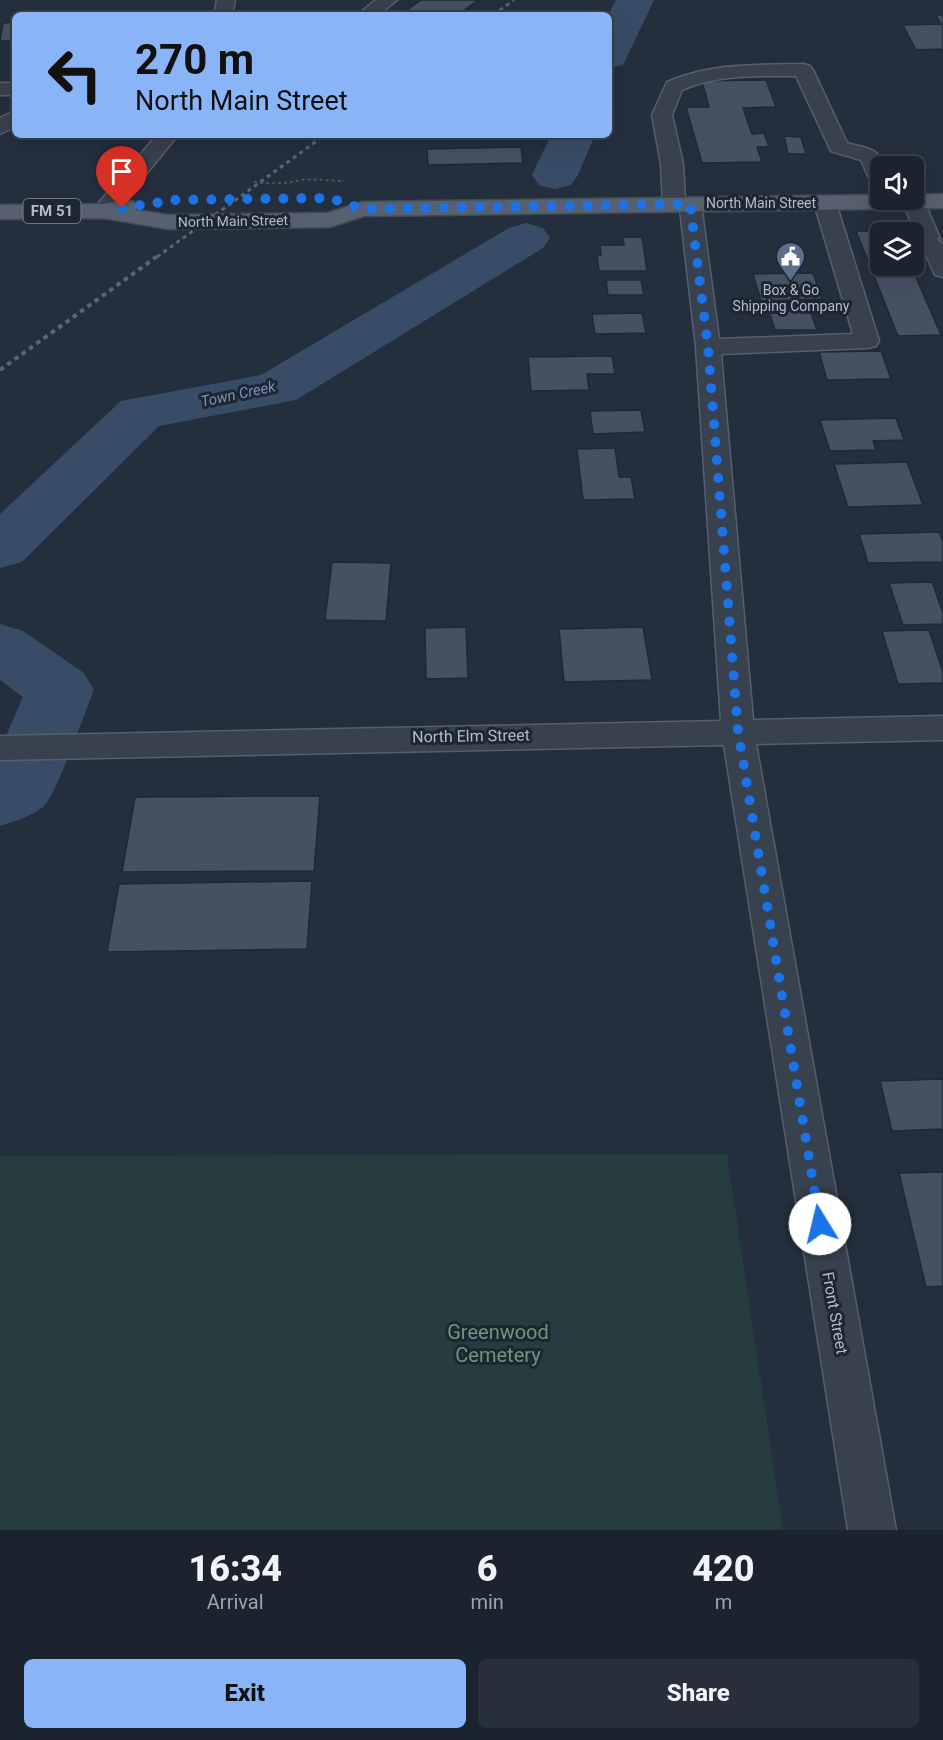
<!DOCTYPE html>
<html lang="en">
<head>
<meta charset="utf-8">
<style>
  body { margin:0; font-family:Roboto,sans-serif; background:#282f3a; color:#f1f3f6; height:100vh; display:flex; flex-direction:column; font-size:22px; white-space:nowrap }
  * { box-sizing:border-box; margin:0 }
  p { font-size:20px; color:#a0a4aa }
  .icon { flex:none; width:33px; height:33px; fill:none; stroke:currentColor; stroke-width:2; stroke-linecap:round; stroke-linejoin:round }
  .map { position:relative; height:1530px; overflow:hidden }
  .drawer { display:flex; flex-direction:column; background:#1b232e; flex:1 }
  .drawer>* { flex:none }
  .top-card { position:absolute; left:12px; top:12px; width:600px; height:126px; border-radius:9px; box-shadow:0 6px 24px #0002,0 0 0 2px #39404a; background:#8ab4f8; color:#111; overflow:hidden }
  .controls { position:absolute; left:870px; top:156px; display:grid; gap:12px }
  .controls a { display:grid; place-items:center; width:54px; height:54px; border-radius:9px; background:#1b232e; box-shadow:0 6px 24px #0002,0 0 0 2px #39404a; font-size:30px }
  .pin { position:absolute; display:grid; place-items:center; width:51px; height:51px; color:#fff; margin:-62px -26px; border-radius:50% 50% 50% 0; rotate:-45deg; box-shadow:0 0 6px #0007 }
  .pin .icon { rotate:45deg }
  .me { position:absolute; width:66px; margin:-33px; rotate:351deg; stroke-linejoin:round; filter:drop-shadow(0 0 4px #0008) }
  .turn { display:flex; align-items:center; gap:21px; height:126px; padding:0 24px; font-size:27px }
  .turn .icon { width:78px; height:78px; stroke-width:2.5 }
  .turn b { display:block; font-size:42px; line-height:51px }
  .eta { display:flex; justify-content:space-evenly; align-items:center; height:102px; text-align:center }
  .eta b { font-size:36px; font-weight:800; line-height:42px }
  .button { display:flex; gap:12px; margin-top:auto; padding:12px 24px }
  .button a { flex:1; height:69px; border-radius:9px; background:#8ab4f8; color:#111; font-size:24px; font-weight:800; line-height:69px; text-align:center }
  .button a+a { background:#282f3a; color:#f1f3f6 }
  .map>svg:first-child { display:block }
  .green { fill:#263c3f }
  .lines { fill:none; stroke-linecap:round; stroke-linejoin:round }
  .river { fill:#394c67; fill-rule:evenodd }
  .building { fill:#455162; stroke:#1f2835; stroke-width:1.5 }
  .minor-casing { stroke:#565f6c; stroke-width:3 }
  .major-casing { stroke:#414a57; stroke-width:3 }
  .path { stroke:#44595c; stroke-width:2; stroke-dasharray:3 3; stroke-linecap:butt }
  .minor { fill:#38414e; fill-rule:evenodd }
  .major { fill:#56606e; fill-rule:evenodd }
  .rail-far1 { stroke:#5a6575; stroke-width:3; stroke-dasharray:4 4; stroke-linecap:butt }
  .rail { stroke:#5a6575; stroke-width:4; stroke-dasharray:4.5 4.5; stroke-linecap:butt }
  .route { stroke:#1a73e8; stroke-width:10; stroke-dasharray:0 18 }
  .labels { text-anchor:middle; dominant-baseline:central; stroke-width:6; stroke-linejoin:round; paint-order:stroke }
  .far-street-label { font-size:14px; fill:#b4bcc9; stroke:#1d2633 }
  .far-poi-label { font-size:14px; fill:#b4bcc9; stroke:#1d2633 }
  .shield { fill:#1d2633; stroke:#878f9c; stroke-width:1.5 }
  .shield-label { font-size:15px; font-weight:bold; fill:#b4bcc9 }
  .far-water-label { font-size:15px; font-style:italic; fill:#7c92b1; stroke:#1d2633 }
  .street-label { font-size:16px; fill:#b4bcc9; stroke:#1d2633 }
  .near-park-label { font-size:20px; fill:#6b9a76; stroke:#1d2633 }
</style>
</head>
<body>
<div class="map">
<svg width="943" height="1530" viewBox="0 0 943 1530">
  <rect width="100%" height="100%" fill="#242f3e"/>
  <polygon class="green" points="727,1154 783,1530 0,1530 0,1156"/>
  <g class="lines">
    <g class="river">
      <polygon points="616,0 654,0 623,65 609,68 608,15"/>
      <polygon points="551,135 595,135 578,175 571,185 555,189 539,185 532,175"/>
      <polygon points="526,223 543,228 550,238 543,248 296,400 159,426 22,562 0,568 0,514 121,401 261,375 509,228"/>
      <path d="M0,624l23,7 61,42 10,17c-9,21 -38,106 -51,117 -13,10 -28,14 -43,19v-76l23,-53 -23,-17z"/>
    </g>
  </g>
  <g class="building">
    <polygon points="421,0 478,0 458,15 400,15"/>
    <polygon points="936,15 943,15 943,49 916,50 903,25 941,24"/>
    <polygon points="15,22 15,41 0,41 3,23"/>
    <polygon points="766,80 776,107 743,108 752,134 764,133 769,147 757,147 762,162 702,163 686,107 709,107 702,81"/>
    <polygon points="784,136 801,137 806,154 788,154"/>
    <polygon points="521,147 523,163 428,165 427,149"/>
    <polygon points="856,231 896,231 897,232 880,232 880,266 911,266 941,335 898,336"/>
    <rect x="914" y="236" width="29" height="10"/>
    <polygon points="623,237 642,237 647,271 599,271 597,256 601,255 600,245 624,245"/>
    <polygon points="813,273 822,299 761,301 753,274"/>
    <polygon points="606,280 641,280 644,295 608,295"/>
    <polygon points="810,310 817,330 775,330 769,311"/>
    <polygon points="642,313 646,333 595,334 592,314"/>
    <polygon points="881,351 891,379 827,380 819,352"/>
    <polygon points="612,356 615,374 587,374 589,390 531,391 528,357"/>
    <polygon points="641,410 645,432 593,434 590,411"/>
    <polygon points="896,418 904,440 873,441 876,450 830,451 820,420"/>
    <polygon points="615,448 619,477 631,477 635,499 583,500 577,449"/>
    <polygon points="907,462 923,505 848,507 834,464"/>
    <polygon points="939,532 943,542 943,562 868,563 859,534"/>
    <polygon points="332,562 391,563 386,621 325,620"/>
    <polygon points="932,582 943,613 943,624 903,625 889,583"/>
    <polygon points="466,627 468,678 426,679 425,628"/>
    <polygon points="643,627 652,680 564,682 559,629"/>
    <polygon points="929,630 943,672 943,683 898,684 882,631"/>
    <polygon points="320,796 314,871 122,872 135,797"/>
    <polygon points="312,881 307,949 107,952 119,884"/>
    <polygon points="943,1079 943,1129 892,1131 880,1081"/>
    <polygon points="943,1172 943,1286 926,1287 899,1173"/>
  </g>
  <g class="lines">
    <defs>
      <g id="minor">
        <polygon points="217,0 235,0 232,15 214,15"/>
        <polygon points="376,0 397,0 378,15 357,15"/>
        <path d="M803,64l7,2 3,4 34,73c20,6 29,3 38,23h-5v20l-8,-1 -11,-25 -30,-9 -35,-75c-39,0 -77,-2 -114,14l-10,25 11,49 2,35h13l3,5 18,135 134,-5 -39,-131 3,-5 8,-2 8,2 3,5 43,138 -3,5 -9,2 -146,6 32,366 190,-4v24l-187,4 140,786h-48l-124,-785 -724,15v-24l721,-15 -25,-374 -16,-138h-14l-3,-5 -2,-40 -9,-49 15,-33c44,-19 89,-17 136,-18z"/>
        <rect x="0" y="83" width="15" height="12"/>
        <polygon points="15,111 15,127 0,134 0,118"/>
        <polygon points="157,135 178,135 112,216 104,218 96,216 93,211 96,206"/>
        <polygon points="914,195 921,196 924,201 939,236 937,240 943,244 943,277 935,275 922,246 924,242 920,241 917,236 902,201 914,200"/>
      </g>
      <polygon id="major" points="943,194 943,208 364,216 330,227 168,229 104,218 0,219 0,205 104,204 126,200 134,202 137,207 135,210 168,215 328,213 362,202 880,195 880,200 914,200 914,195"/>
    </defs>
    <use href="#minor" class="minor-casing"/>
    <use href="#major" class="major-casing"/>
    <path class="path" d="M254,182c17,2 31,2 47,-2 13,-2 30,1 43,1"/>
    <use href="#minor" class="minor"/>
    <use href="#major" class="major"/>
    <g class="rail-far1">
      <polyline points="493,15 514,0"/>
      <polyline points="157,257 325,135"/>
    </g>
    <polyline class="rail" points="0,370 159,255"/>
  </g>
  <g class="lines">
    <polyline class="route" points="122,208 175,200 330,198 362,209 690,204 708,347 738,731 820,1224"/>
  </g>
  <defs>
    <symbol id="civic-pin" viewBox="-11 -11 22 30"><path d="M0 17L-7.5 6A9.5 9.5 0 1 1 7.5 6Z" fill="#5c6f8a" stroke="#1d2633"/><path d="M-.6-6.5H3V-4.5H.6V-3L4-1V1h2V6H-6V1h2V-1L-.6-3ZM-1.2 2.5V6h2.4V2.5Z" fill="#fff"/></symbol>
  </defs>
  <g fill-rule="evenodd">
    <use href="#civic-pin" x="774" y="240" width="33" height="45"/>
  </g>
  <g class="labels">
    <g class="far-street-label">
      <text x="761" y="203">North Main Street</text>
      <text transform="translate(233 221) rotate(-1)">North Main Street</text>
    </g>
    <g class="far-poi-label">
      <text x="791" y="290">Box &amp; Go<tspan x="791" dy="16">Shipping Company</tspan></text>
    </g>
    <rect class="shield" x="23.5" y="199" width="57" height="24" rx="4.5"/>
    <g class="shield-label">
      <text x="52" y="211">FM 51</text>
    </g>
    <g class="far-water-label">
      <text transform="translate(238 394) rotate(-12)">Town Creek</text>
    </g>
    <g class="street-label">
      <text transform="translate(471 736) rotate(-1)">North Elm Street</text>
      <text transform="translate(835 1313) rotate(80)">Front Street</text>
    </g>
    <g class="near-park-label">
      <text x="498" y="1332">Greenwood<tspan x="498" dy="23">Cemetery</tspan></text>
    </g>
  </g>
</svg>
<div class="controls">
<a><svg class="icon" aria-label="sound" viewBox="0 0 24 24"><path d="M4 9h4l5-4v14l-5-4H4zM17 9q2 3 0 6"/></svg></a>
<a><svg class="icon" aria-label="layers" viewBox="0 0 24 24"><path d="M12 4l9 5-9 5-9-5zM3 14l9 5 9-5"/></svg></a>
</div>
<div class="pin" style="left:122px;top:208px;background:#d93025"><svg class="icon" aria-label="arrive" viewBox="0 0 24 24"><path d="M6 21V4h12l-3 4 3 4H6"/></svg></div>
<svg class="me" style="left:820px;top:1224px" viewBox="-20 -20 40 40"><circle r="19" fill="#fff"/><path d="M0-13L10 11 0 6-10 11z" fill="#1a73e8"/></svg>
<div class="top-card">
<div class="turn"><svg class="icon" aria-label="left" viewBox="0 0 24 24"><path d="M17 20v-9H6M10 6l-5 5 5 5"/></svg><div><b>270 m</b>North Main Street</div></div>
</div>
</div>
<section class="drawer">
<div class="eta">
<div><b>16:34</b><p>Arrival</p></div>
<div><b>6</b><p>min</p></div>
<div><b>420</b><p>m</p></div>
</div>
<div class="button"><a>Exit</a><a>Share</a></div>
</section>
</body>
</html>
